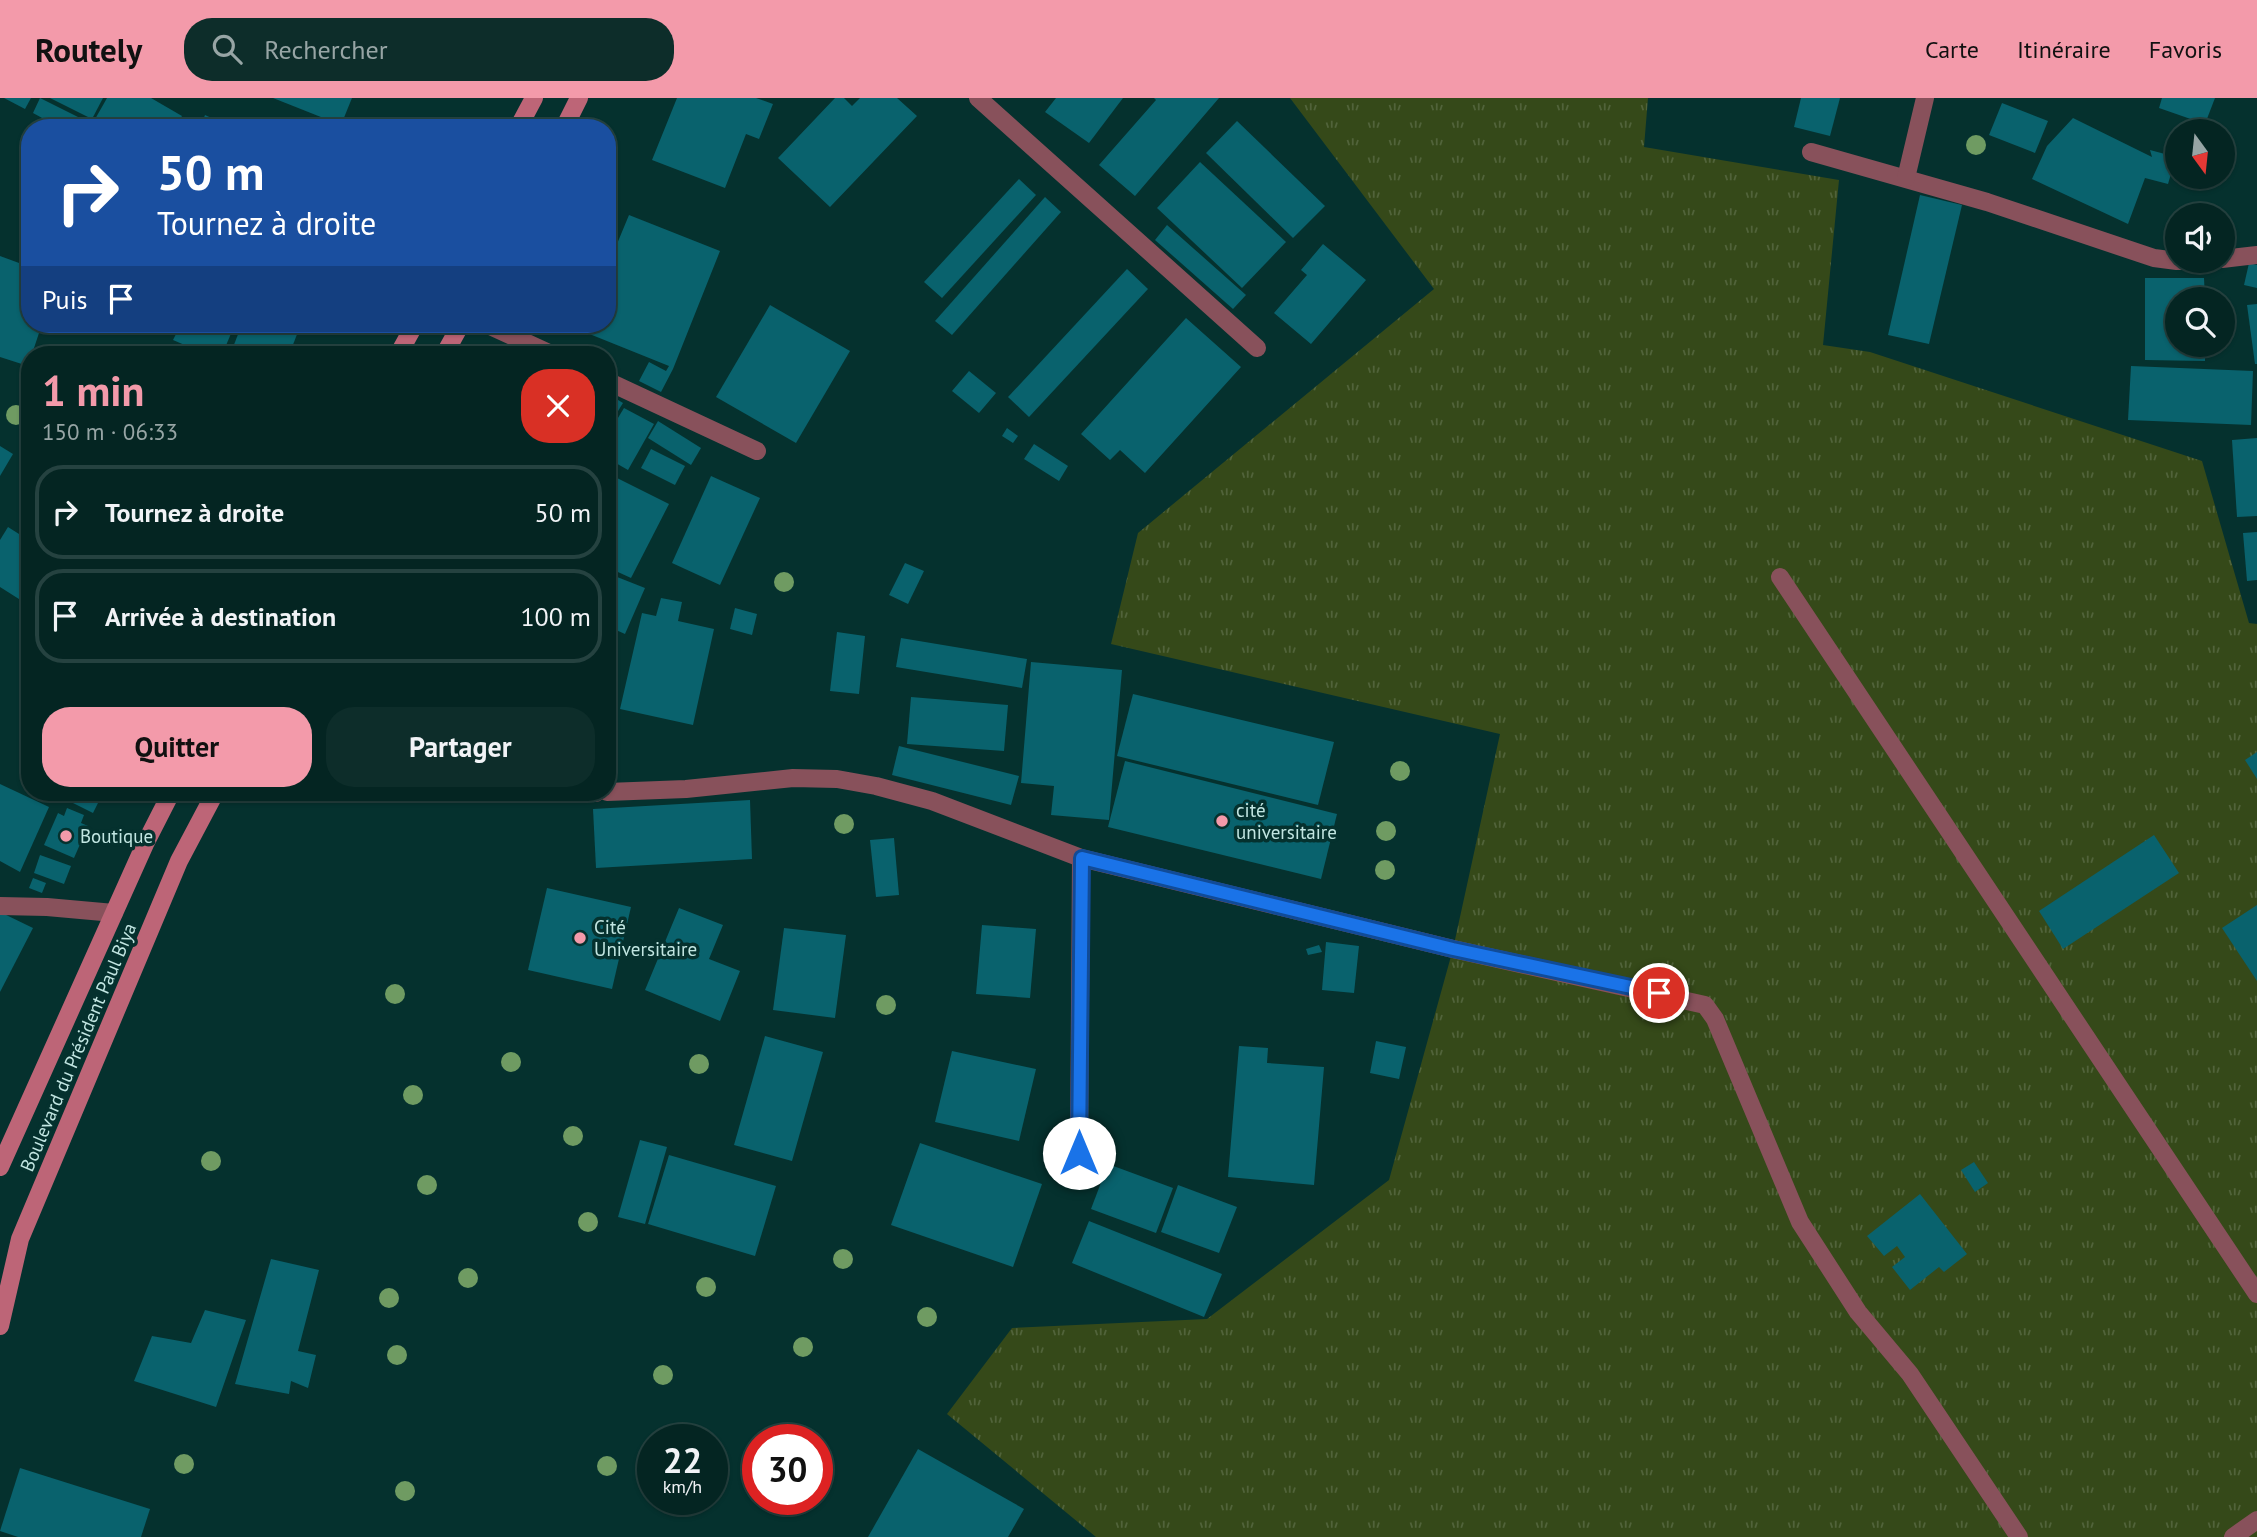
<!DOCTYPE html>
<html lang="fr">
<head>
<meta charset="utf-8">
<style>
  body { margin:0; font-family:"PT Sans",sans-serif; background:#0d2d2a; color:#f1f3f6; height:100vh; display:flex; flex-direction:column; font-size:26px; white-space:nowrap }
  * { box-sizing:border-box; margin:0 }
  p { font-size:23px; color:#97a5a5 }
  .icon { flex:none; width:38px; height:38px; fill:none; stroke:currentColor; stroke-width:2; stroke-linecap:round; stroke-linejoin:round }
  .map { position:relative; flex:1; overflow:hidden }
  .side { position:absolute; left:21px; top:248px; width:595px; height:455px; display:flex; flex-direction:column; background:#042522; border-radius:28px; box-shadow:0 2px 5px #0004,0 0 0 2px #254240 }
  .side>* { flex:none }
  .guide { position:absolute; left:21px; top:21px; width:595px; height:214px; border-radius:28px; box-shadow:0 2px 5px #0004,0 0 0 2px #254240; background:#1a4fa0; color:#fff; overflow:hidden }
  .needle { width:46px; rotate:165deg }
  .controls { position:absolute; left:2165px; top:21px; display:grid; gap:14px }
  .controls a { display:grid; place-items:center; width:70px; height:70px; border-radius:50%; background:#042522; box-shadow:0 2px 5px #0004,0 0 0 2px #254240; font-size:35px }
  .speed { position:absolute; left:637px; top:1326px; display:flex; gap:14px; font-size:35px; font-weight:700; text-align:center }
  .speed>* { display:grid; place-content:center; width:91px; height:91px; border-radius:50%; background:#042522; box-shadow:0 2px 5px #0004,0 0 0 2px #254240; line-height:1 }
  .speed small { font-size:18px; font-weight:400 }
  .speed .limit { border:10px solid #d22; background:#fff; color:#111 }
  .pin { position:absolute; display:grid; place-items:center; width:60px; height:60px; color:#fff; margin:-30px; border:4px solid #fff; border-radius:50%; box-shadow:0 2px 7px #0007 }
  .me { position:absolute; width:77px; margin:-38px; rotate:0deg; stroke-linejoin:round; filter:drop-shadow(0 0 5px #0008) }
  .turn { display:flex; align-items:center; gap:24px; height:147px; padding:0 21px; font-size:32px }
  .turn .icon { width:91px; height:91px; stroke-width:2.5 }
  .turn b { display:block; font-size:49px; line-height:60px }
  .then { display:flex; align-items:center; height:66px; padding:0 21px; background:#0003; gap:14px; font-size:26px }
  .round { display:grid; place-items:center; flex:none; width:74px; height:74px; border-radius:28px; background:#0d2d2a }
  .headline { display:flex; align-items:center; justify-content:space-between; height:119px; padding:0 21px }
  h1 { font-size:42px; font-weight:700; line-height:52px; color:#f39aaa }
  .cta { display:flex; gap:14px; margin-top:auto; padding:14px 21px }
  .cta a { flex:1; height:80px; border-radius:28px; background:#f39aaa; color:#111; font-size:28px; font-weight:700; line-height:80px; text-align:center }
  .cta a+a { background:#0d2d2a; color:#f1f3f6 }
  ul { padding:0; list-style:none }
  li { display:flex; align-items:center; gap:21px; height:94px; margin:0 14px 10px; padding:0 7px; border:4px solid #254240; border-radius:28px }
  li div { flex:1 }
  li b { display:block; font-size:26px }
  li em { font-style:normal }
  header { display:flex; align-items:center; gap:42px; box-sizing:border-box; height:98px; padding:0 35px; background:#f39aaa; color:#111 }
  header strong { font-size:33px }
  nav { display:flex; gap:38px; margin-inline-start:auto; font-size:24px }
  .search { width:490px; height:63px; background:#0d2d2a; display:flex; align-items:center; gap:18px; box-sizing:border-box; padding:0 24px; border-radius:28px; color:#97a5a5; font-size:26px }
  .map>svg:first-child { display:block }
  .grass { fill:url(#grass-tufts) }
  .building { fill:#09626d }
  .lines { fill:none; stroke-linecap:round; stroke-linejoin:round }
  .street { stroke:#88515b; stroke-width:18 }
  .secondary { stroke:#bd6577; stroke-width:18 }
  .tree { fill:#6f9b62 }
  .route-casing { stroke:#114b97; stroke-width:18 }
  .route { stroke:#1a73e8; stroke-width:12 }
  .poi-dot { fill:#f39aaa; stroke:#05312e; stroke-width:2.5 }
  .labels { text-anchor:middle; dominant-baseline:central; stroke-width:7; stroke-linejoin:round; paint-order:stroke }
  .poi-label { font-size:19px; fill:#c2e6e2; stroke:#05312e; text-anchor:start }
  .street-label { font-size:19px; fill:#c2e6e2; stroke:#05312e }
</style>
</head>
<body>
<header>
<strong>Routely</strong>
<div class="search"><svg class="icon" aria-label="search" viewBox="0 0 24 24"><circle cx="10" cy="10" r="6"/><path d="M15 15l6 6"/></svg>Rechercher</div>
<nav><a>Carte</a><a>Itinéraire</a><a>Favoris</a></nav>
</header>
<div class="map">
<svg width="2257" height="1439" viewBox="0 0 2257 1439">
  <defs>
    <pattern id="grass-tufts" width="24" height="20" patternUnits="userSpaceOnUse" patternTransform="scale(1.75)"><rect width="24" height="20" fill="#354919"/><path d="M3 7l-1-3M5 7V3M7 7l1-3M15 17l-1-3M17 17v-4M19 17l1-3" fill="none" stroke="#51633a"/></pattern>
  </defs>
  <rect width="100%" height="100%" fill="#05312e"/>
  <polygon class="grass" points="1290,0 1648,0 1644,49 1839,82 1823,247 1870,254 2202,363 2249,525 2257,526 2257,1439 1096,1439 947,1316 1012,1230 1207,1221 1389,1082 1453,851 1500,636 1111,546 1138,435 1434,191"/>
  <g class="building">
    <polygon points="4,0 31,0 25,11"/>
    <polygon points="40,0 80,20 74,30 39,30 44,21 33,15"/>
    <polygon points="50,0 103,0 92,21"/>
    <polygon points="107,0 151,0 182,18 175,30 106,30 94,23"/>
    <polygon points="273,0 352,0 341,27"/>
    <polygon points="677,0 756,0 773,6 759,41 746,36 725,90 652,62"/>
    <polygon points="835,0 844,0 852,8 860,0 897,0 917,18 830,109 778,60"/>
    <polygon points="1056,0 1123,0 1089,45 1045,14"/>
    <polygon points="1154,0 1219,0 1135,98 1099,67 1156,2"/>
    <polygon points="1801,0 1840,0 1830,38 1794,29"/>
    <polygon points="2162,0 2215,0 2205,26 2159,10"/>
    <polygon points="2002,5 2048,23 2035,55 1989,37"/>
    <polygon points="205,17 233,30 200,30"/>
    <polygon points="2073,20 2152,59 2150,52 2176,59 2168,86 2145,80 2128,126 2032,81 2047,48"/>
    <polygon points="1237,23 1325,108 1293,140 1206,55"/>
    <polygon points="1200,64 1286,144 1242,190 1157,110"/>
    <polygon points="1019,81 1036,97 942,200 924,184"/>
    <polygon points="1920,97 1962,107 1929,246 1888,237"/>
    <polygon points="1045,99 1061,114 952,237 935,223"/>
    <polygon points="629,117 720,153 673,271 661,294 639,283 649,264 666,273 669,268 582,233 585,226 607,226 607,170"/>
    <polygon points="1167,127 1246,197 1233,211 1155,142"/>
    <polygon points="1323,146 1366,182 1311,246 1274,215 1307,177 1301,172"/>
    <polygon points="0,158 30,169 30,226 42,226 28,268 0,259"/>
    <polygon points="2249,165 2257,167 2257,190 2244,187"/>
    <polygon points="1127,171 1148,191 1029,319 1008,299"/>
    <polygon points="2145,180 2204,180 2205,201 2177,201 2177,247 2205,247 2205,263 2145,262"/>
    <polygon points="2257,206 2257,266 2255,266 2247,207"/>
    <polygon points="770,207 850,253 796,345 716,299"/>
    <polygon points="1186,220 1241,269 1145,375 1120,352 1110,362 1081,336"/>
    <polygon points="181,226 235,226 222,257 208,257 173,242"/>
    <polygon points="242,226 301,226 289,257 230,257"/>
    <polygon points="2131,268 2253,273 2251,327 2128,322"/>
    <polygon points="969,273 996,295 979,315 952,293"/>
    <polygon points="610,297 623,305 610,326 607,324 607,301"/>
    <polygon points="624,310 654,326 628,372 607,360 607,338"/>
    <polygon points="658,323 701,350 691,367 648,340"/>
    <polygon points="1007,330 1018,338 1013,345 1002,338"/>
    <polygon points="2257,340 2257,418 2237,419 2232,342"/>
    <polygon points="1034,346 1068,368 1059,383 1024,361"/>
    <polygon points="0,348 13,356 0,378"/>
    <polygon points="651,351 685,368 675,387 641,370"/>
    <polygon points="607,375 669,406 631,480 607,469"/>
    <polygon points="711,378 760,400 720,487 672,465"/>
    <polygon points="30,413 30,433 21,427"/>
    <polygon points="8,429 30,443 30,508 0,489 0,442"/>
    <polygon points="2257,434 2257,482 2247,483 2243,435"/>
    <polygon points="905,465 924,473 908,506 889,497"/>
    <polygon points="607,475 645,490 625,536 607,528"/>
    <polygon points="661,500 682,504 678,523 714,531 693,627 620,611 642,515 656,518"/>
    <polygon points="735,510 757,516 752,537 730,531"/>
    <polygon points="837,534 865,538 859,596 830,593"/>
    <polygon points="901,540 1027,561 1022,590 896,569"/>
    <polygon points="1031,564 1122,572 1109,722 1051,717 1054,688 1021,685"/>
    <polygon points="1133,596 1334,644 1318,707 1117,658"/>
    <polygon points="911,599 1008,607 1004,653 907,646"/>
    <polygon points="899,648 1019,678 1011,707 892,677"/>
    <polygon points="2257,654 2257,681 2245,662"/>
    <polygon points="1125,663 1337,716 1321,781 1108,729"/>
    <polygon points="0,686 49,709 20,774 0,763"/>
    <polygon points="58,695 83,695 99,703 93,715 57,697"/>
    <polygon points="750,702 752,761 596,770 593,711"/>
    <polygon points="67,710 84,717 81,725 88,728 74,760 44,747 58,715 64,718"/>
    <polygon points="2154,737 2179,775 2063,851 2039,813"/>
    <polygon points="894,740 899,797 876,799 870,742"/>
    <polygon points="40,757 71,768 64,786 34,775"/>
    <polygon points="33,780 46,785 42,795 29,790"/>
    <polygon points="547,790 631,809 612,891 528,872"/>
    <polygon points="2257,807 2257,883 2222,830"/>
    <polygon points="679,810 723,827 709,861 740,873 720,923 645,892"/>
    <polygon points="0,814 33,830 0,894"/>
    <polygon points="982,827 1036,831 1030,900 976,896"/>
    <polygon points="784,830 846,837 835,920 773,912"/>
    <polygon points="1326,844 1359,848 1354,895 1322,892"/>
    <polygon points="1319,847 1322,854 1308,857 1306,851"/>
    <polygon points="765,938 823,954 792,1063 734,1047"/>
    <polygon points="1376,943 1406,949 1399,981 1370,975"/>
    <polygon points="1239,948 1268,950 1267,965 1324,969 1314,1087 1228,1079"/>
    <polygon points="952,953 1036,971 1019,1043 935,1024"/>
    <polygon points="640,1042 667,1049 645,1126 618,1119"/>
    <polygon points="920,1045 1042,1086 1013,1169 891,1127"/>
    <polygon points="669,1057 776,1088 755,1158 648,1126"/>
    <polygon points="1974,1064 1988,1085 1975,1094 1961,1072"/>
    <polygon points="1108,1066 1173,1090 1156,1135 1091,1111"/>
    <polygon points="1178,1087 1237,1109 1219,1155 1161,1134"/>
    <polygon points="1920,1096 1967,1156 1944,1174 1939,1169 1910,1192 1892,1169 1905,1159 1897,1148 1884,1158 1867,1138"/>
    <polygon points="1089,1123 1222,1176 1204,1219 1072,1165"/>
    <polygon points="271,1161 319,1172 298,1253 316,1257 308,1290 291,1283 289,1296 235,1286"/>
    <polygon points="205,1212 246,1222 216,1309 134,1283 152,1238 191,1245"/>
    <polygon points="918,1351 1024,1411 1008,1439 868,1439"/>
    <polygon points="20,1370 150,1411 141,1439 18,1439 0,1433"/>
  </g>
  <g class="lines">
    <g class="street">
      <polyline points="978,0 1257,250"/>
      <polyline points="1811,54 1987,104 2154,160 2177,163"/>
      <polyline points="1906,80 1925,0"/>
      <polyline points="2222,161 2257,157"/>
      <polyline points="2179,163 2201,163"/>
      <polyline points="486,226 553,257"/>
      <polyline points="607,283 757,353"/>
      <polyline points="1780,479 2257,1196"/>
      <polyline points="607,694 686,691 793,680 837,681 876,688 932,703 1081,760 1453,851 1705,907 1715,921 1800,1124 1858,1214 1910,1276 2019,1439"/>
      <polyline points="560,695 596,695"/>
      <polyline points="0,808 47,809 114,815"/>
      <polyline points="1079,1055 1081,760"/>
      <polyline points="2233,1439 2257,1422"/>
    </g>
    <g class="secondary">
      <polyline points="518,30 534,0"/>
      <polyline points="564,30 579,0"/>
      <polyline points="398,257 415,226"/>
      <polyline points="444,257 461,226"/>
      <polyline points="0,1069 145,746 171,695"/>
      <polyline points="0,1228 20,1141 179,763 215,695"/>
    </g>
  </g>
  <g class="tree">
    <circle cx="1976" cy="47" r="10"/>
    <circle cx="16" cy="317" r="10"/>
    <circle cx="784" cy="484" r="10"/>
    <circle cx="1400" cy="673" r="10"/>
    <circle cx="844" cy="726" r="10"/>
    <circle cx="1386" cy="733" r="10"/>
    <circle cx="1385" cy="772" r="10"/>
    <circle cx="395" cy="896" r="10"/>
    <circle cx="886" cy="907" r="10"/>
    <circle cx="511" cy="964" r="10"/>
    <circle cx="699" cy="966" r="10"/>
    <circle cx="413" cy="997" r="10"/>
    <circle cx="573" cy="1038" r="10"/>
    <circle cx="211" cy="1063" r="10"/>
    <circle cx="427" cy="1087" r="10"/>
    <circle cx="588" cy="1124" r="10"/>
    <circle cx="843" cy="1161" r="10"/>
    <circle cx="468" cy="1180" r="10"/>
    <circle cx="706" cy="1189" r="10"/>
    <circle cx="389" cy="1200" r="10"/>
    <circle cx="927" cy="1219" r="10"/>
    <circle cx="803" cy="1249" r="10"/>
    <circle cx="397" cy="1257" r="10"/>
    <circle cx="663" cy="1277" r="10"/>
    <circle cx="184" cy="1366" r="10"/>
    <circle cx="607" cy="1368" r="10"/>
    <circle cx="405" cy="1393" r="10"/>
  </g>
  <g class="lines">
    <defs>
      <polyline id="route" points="1079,1055 1082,760 1453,851 1659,895"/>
    </defs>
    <use href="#route" class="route-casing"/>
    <use href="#route" class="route"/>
  </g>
  <g class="poi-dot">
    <circle cx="1222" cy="723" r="7"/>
    <circle cx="66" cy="738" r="7"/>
    <circle cx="580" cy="840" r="7"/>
  </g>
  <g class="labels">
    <g class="poi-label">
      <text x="1236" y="712">cité<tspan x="1236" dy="22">universitaire</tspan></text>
      <text x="80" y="738">Boutique</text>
      <text x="594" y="829">Cité<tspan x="594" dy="22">Universitaire</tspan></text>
    </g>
    <g class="street-label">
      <text transform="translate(78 949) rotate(-67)">Boulevard du Président Paul Biya</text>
    </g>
  </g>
</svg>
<div class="controls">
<a><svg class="needle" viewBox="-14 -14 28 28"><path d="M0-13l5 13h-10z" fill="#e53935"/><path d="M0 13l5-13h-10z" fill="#97a5a5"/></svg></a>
<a><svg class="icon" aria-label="sound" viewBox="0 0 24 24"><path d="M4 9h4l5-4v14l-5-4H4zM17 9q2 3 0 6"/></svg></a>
<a><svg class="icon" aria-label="search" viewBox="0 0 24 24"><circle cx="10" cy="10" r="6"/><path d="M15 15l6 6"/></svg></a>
</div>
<div class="speed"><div>22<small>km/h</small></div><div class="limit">30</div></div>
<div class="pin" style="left:1659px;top:895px;background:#d93025"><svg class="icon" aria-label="arrive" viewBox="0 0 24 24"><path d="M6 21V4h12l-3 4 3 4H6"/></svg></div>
<svg class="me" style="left:1079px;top:1055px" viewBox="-20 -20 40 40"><circle r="19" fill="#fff"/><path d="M0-13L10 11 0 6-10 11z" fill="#1a73e8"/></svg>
<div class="guide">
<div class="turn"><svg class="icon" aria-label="right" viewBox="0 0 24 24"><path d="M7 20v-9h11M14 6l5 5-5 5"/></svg><div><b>50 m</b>Tournez à droite</div></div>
<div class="then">Puis<svg class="icon" aria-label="arrive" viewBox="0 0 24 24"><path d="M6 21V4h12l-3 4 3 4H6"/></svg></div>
</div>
<section class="side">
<div class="headline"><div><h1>1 min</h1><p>150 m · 06:33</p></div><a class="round" style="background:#d93025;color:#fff"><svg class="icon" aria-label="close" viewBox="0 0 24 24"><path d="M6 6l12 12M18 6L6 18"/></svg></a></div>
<ul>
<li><svg class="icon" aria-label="right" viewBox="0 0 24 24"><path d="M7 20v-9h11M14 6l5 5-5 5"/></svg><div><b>Tournez à droite</b></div><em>50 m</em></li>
<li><svg class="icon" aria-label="arrive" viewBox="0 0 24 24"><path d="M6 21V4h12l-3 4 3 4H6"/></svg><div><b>Arrivée à destination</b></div><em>100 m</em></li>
</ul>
<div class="cta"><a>Quitter</a><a>Partager</a></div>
</section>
</div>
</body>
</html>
